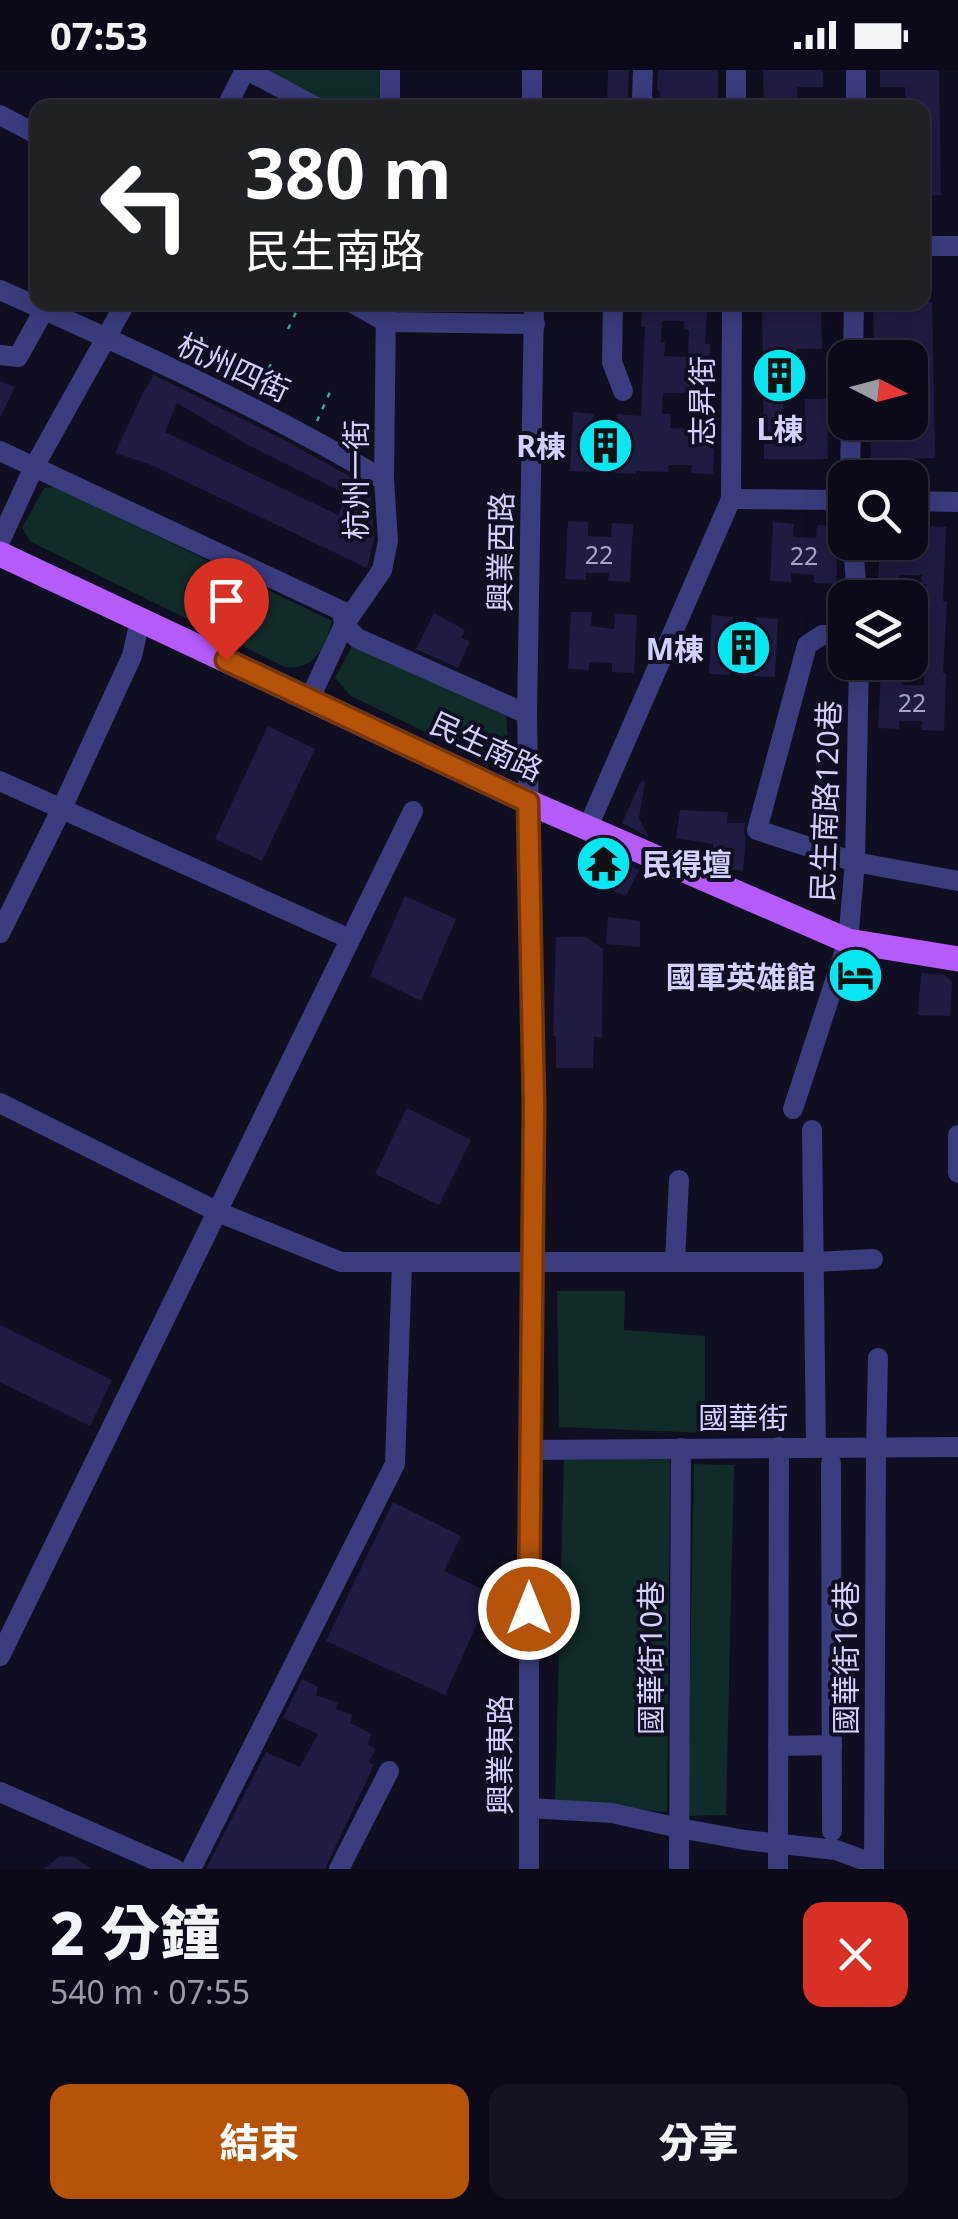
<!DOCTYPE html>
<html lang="zh-TW">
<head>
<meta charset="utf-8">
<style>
  body { margin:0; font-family:"Noto Sans","Noto Sans TC",sans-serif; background:#151322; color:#f1f3f6; height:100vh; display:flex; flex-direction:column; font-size:38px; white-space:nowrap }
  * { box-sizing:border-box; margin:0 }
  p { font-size:32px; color:#9a9aa2 }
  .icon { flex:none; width:55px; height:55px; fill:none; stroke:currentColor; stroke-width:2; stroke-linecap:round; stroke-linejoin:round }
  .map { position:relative; height:1799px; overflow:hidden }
  .drawer { display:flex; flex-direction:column; background:#0c0a19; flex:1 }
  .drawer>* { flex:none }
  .guide { position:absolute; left:30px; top:30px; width:900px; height:210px; border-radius:20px; box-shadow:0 5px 25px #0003,0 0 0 2px #2c2b38; background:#202124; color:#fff; overflow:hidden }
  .needle { width:65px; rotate:96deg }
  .buttons { position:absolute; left:828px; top:270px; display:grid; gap:20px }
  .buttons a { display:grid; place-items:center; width:100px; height:100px; border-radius:20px; background:#0c0a19; box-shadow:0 5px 25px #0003,0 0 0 2px #2c2b38; font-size:50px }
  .pin { position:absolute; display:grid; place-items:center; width:85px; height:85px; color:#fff; margin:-102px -42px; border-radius:50% 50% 50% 0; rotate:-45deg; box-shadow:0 0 10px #0007 }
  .pin .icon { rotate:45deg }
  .me { position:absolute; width:110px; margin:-55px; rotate:0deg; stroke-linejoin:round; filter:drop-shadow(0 0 8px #0008) }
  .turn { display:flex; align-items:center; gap:35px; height:210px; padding:0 50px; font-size:45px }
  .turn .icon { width:130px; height:130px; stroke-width:2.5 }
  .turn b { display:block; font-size:70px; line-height:85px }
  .round { display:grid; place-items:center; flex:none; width:105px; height:105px; border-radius:20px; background:#151322 }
  .headline { display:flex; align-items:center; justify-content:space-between; height:170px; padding:0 50px }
  h1 { font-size:60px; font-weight:800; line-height:75px }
  .action { display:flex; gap:20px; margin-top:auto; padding:20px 50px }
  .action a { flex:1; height:115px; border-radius:20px; background:#b45309; color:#fff; font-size:40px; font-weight:800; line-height:115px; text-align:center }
  .action a+a { background:#151322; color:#f1f3f6 }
  .status { display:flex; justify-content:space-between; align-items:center; height:70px; padding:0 50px; background:#0c0a19; direction:ltr }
  .status svg { height:28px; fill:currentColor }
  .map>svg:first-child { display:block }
  .green { fill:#112b28 }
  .building { fill:#201b41; fill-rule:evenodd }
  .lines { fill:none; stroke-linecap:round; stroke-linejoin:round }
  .path { stroke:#32aea0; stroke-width:2.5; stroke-dasharray:5 8; stroke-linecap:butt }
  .minor { stroke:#3b3c7e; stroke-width:20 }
  .major { stroke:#b55bf9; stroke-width:25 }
  .route-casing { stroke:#753606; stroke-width:25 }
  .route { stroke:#b45309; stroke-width:18 }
  .labels { text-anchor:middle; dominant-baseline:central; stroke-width:8; stroke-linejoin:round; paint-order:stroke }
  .number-label { font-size:25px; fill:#a6a3ce }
  .street-label { font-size:30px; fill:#d2d0fd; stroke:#100e21 }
  .poi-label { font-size:30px; font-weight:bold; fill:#d2d0fd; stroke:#100e21; text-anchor:end }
</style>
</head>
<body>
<div class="status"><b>07:53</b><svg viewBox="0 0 49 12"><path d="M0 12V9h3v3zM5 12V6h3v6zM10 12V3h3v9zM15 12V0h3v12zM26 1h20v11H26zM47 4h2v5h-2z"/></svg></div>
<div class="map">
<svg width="958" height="1799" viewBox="0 0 958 1799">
  <rect width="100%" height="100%" fill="#100e21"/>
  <g class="green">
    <polygon points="255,0 384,0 384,37 327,37"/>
    <path d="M56,417l276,134c-7,26 -17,50 -47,46l-254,-125 -9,-14 22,-40z"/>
    <polygon points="352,576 506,643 508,679 487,692 351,626 335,608"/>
    <polygon points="557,1221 625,1221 624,1260 705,1266 705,1363 559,1357"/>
    <polygon points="670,1387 667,1742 555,1731 564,1390"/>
    <polygon points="694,1394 734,1395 726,1745 687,1746"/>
  </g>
  <g class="building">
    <polygon points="608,0 629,0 628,26 631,38 607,38"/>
    <polygon points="658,0 718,0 718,38 661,38 659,20 657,20"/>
    <polygon points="763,0 823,0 823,17 797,17 798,38 764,38"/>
    <polygon points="880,0 939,0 941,125 922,126 922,38 906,38 905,17 880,17"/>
    <path d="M642,232h66l-3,42h5l-4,72h10l-3,58 -22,-1 1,-8h-23l-1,7 -32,-1v3l-22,-1v-9h-22l-1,8 -21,-1 3,-59 21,2 -1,13 24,1v-14l24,2 4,-89h-4zM662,251h22v8l5,1 -1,27 -24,-1 1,-14h-4zM663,323h22v8l10,1 -1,27 -24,-1 1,-14h-9z"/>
    <polygon points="762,232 821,232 822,279 796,279 797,316 783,316 783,348 805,347 805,329 827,329 828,389 764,389"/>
    <polygon points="873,232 932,232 935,388 871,390 870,352 910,352 910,347 914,347 914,315 910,315 910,279 874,279"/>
    <path d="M154,305l130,65 87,48 3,52 -7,28 -218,-104 -34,-11 28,-60zM177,333l73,43 98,49 -10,20 -173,-83z"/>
    <polygon points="0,311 15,317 0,348"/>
    <polygon points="568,451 588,452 588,466 611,467 612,453 633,454 630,512 608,511 609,503 586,503 586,510 565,509"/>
    <polygon points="773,452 794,454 793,467 816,468 817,455 839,456 836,514 814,513 814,505 791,503 791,512 770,511"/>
    <polygon points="925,456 946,457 943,531 947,532 943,603 946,603 944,661 921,660 922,651 899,651 899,659 878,658 881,600 901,601 901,615 924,615 925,589 922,589 920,570 910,570 910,552 921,552 922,546 924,546 926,514 921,514 922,505 899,505 899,513 878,512 880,472 921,472 924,471"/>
    <polygon points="571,542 592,542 591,556 614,559 615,544 637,545 634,603 612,602 612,593 589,592 589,600 568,599"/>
    <polygon points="434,543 465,560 461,568 470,571 458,598 416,579"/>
    <polygon points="712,545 733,547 732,560 756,561 756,547 778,549 775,607 753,606 753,597 731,597 730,605 709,604"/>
    <polygon points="268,656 315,679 262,791 215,769"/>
    <polygon points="641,711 645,712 639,748 649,767 622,753"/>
    <polygon points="680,740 728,742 727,753 745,753 744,762 746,768 743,801 730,799 731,791 712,790 713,774 676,768"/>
    <polygon points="627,795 639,800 626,826 613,821 619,814"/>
    <polygon points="405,826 456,849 421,931 370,906"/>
    <polygon points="608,847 640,851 640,877 606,874"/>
    <polygon points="556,867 586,867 603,879 602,967 594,967 593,998 556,998 556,966 553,966"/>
    <polygon points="921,903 945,905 952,912 950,946 918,945"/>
    <polygon points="407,1038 471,1070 439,1135 375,1104"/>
    <polygon points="0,1255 112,1310 90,1356 0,1312"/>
    <polygon points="393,1432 461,1466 444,1501 491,1523 445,1625 326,1571"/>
    <polygon points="302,1609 318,1617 316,1625 338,1633 336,1639 352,1645 350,1653 372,1664 367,1674 376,1679 369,1692 374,1695 325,1799 206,1799 266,1682 300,1697 318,1664 283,1648"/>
    <polygon points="61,1786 74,1787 91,1799 43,1799"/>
  </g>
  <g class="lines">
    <g class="path">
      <polyline points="288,259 301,232"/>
      <polyline points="200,290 207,273"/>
      <polyline points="257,322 271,294"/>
      <polyline points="317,351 330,322"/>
    </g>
    <g class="minor">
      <polyline points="247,0 318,38"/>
      <polyline points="390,0 390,38"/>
      <polyline points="532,0 532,38"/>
      <polyline points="643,0 642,27 645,38"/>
      <polyline points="736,0 736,38"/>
      <polyline points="226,38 245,0"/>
      <polyline points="856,38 856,0"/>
      <polyline points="0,45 38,65"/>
      <polyline points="922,176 958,176"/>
      <path d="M0,220c130,58 261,117 384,190"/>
      <polyline points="351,232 386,252 535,254"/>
      <polyline points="613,232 612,292 623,321"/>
      <polyline points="0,285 18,287 44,240"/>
      <polyline points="853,288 854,232"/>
      <polyline points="0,381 342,541 344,555"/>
      <polyline points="850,408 851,352"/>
      <polyline points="731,429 845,430"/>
      <polyline points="910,431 958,432"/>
      <polyline points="0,471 34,397 126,232"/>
      <polyline points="853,472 857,528"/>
      <polyline points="344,555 357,568 527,644"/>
      <polyline points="845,565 822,565 807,575 757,760 855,792 958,811"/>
      <polyline points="310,628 344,555 382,500 388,471 384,410 386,232"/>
      <polyline points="0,711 350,869"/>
      <polyline points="588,757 731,429 732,232"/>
      <polyline points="606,809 622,772"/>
      <polyline points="0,863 62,738 132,586 140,550"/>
      <polyline points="0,1033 218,1142 341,1192 814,1192 873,1189"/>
      <polyline points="793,1039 848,871 855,792 859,592"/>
      <polyline points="812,1060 816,1377"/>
      <polyline points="958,1065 958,1103"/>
      <polyline points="675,1191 679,1110"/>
      <polyline points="529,1380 958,1377"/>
      <polyline points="831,1393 832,1761"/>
      <polyline points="0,1586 413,741"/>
      <polyline points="778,1676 832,1675"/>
      <polyline points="0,1722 175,1799"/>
      <polyline points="529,1738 612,1743 679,1758 745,1770 836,1780 874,1794"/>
      <polyline points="778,1765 779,1377"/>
      <polyline points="191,1799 395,1394 402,1192"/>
      <polyline points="339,1799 389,1701"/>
      <polyline points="529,1799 529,1364 534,1035 527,644 534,232"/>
      <polyline points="679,1799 681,1378"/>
      <polyline points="778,1799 778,1773"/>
      <polyline points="874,1799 876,1377 878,1288"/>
    </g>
    <polyline class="major" points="0,484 528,732 848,871 958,889"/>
  </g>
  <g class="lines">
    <defs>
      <polyline id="route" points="226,590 528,732 534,1036 529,1539"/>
    </defs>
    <use href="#route" class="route-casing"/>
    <use href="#route" class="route"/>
  </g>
  <defs>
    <symbol id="building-disc" viewBox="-11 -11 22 22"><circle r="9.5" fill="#09e6f0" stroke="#100e21"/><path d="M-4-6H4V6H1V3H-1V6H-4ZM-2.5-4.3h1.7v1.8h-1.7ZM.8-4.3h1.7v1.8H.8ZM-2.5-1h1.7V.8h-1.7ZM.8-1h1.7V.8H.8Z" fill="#111"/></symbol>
    <symbol id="temple-disc" viewBox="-11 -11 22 22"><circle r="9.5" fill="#09e6f0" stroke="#100e21"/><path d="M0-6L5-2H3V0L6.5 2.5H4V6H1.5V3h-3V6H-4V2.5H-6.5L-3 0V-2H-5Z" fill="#111"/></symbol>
    <symbol id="hotel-disc" viewBox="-11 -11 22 22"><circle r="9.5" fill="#09e6f0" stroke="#100e21"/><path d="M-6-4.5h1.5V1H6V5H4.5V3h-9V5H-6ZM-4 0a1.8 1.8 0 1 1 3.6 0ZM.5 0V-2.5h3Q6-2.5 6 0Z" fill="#111"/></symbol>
  </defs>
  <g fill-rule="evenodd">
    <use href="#building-disc" x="748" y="274" width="63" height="63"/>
    <use href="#building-disc" x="574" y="344" width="63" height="63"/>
    <use href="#building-disc" x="712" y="546" width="63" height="63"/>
    <use href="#temple-disc" x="572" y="762" width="63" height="63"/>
    <use href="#hotel-disc" x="824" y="874" width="63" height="63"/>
  </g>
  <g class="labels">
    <g class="number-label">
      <text x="599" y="484">22</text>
      <text x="804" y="485">22</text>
      <text x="912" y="632">22</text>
    </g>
    <g class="street-label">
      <text transform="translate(234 297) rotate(25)">杭州四街</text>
      <text transform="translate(701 331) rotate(-90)">志昇街</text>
      <text transform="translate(355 410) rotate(-90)">杭州一街</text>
      <text transform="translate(500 482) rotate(-89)">興業西路</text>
      <text transform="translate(487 676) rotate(25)">民生南路</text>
      <text transform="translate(825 731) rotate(-88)">民生南路120巷</text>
      <text x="743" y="1347">國華街</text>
      <text transform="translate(650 1588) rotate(-90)">國華街10巷</text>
      <text transform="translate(845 1588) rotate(-90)">國華街16巷</text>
      <text transform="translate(499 1685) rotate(-90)">興業東路</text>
    </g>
    <g class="poi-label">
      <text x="780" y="358" text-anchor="middle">L棟</text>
      <text x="566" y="375">R棟</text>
      <text x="704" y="578">M棟</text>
      <text x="642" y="793" text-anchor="start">民得壇</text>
      <text x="816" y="906">國軍英雄館</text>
    </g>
  </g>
</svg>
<div class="buttons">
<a><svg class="needle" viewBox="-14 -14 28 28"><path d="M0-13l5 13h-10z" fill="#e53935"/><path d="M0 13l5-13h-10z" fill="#9a9aa2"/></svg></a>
<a><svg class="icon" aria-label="search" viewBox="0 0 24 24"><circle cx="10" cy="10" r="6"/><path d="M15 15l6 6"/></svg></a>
<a><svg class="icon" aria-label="layers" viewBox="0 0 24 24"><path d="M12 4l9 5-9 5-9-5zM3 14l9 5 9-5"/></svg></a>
</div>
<div class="pin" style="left:226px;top:590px;background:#d93025"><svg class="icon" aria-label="arrive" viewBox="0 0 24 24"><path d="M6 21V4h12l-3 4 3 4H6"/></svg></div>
<svg class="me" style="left:529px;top:1539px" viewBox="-20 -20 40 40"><circle r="17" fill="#b45309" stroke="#fff" stroke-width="3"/><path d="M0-11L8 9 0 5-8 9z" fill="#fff"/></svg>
<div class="guide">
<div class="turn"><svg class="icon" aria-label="left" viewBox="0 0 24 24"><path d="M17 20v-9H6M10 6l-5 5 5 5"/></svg><div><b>380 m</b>民生南路</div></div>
</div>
</div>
<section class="drawer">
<div class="headline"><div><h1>2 分鐘</h1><p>540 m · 07:55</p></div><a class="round" style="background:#d93025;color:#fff"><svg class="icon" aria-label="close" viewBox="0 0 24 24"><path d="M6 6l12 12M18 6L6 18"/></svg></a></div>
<div class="action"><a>結束</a><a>分享</a></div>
</section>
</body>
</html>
